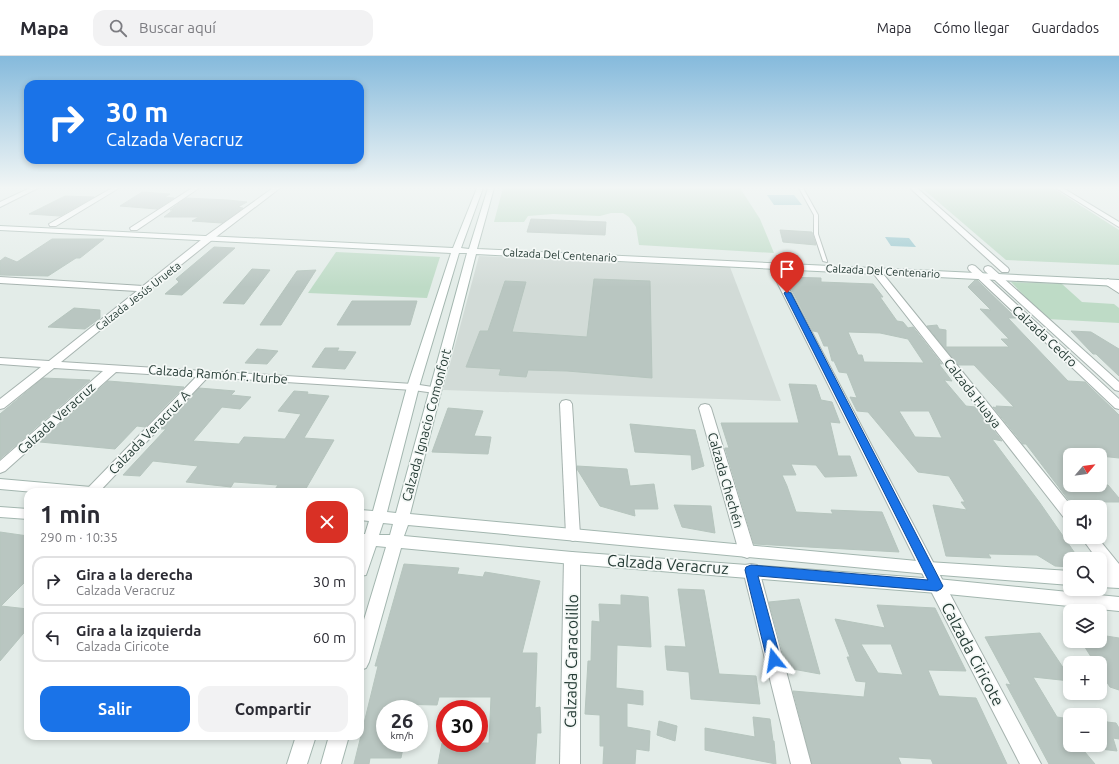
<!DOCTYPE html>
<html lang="es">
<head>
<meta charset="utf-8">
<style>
  body { margin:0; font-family:Ubuntu,sans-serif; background:#f2f2f3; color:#2b2b33; height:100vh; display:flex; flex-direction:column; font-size:15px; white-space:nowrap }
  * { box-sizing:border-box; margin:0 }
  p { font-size:13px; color:#7c7c81 }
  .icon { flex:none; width:22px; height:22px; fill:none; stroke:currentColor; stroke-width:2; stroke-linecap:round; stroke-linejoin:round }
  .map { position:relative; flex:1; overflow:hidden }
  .drawer { position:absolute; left:24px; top:432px; width:340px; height:252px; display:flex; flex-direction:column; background:#fff; border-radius:12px; box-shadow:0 2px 6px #0003 }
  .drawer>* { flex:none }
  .guide { position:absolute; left:24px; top:24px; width:340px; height:84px; border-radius:12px; box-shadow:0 2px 6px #0003; background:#1a73e8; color:#fff; overflow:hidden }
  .needle { width:26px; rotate:61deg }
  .fabs { position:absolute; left:1063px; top:392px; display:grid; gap:8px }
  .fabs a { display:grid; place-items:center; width:44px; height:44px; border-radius:8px; background:#fff; box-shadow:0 2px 6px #0003; font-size:20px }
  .speed { position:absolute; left:376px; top:644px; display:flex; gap:8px; font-size:20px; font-weight:700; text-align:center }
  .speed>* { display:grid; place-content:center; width:52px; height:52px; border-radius:50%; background:#fff; box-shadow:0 2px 6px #0003; line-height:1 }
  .speed small { font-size:10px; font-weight:400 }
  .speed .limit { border:6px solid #d22; background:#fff; color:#111 }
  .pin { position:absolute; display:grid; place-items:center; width:34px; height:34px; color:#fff; margin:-41px -17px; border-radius:50% 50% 50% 0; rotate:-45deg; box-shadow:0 0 4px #0007 }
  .pin .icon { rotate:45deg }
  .me { position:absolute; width:44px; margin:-22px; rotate:345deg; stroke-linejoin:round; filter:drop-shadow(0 0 3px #0008) }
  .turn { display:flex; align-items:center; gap:14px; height:84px; padding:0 16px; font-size:18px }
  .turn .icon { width:52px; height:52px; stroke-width:2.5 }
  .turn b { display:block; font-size:28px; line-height:34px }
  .round { display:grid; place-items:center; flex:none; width:42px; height:42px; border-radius:12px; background:#f2f2f3 }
  .overview { display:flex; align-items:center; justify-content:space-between; height:68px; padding:0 16px }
  h1 { font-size:24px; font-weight:600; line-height:30px }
  .cta { display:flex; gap:8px; margin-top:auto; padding:8px 16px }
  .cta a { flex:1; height:46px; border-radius:12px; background:#1a73e8; color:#fff; font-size:16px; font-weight:600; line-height:46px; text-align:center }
  .cta a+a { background:#f2f2f3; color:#2b2b33 }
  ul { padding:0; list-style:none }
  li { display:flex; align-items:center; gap:12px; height:50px; margin:0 8px 6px; padding:0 8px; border:2px solid #e1e1e2; border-radius:12px }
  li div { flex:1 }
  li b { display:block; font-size:15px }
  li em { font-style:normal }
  header { display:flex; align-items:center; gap:24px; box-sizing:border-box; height:56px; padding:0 20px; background:#fff; border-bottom:1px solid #e1e1e2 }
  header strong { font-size:19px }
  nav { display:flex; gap:22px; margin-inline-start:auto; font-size:14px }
  .search { width:280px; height:36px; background:#f2f2f3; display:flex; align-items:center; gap:10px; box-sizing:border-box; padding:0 14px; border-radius:12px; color:#7c7c81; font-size:15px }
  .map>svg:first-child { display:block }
  .built { fill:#d2dbd7 }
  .green { fill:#bedbc6 }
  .water { fill:#91c3cb }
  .building { fill:#b9c6c1; stroke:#b6c5be; fill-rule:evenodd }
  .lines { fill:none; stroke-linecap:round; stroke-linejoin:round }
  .lane-casing { stroke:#a6b3af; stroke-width:2 }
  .street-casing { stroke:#a6b3af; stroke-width:2 }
  .secondary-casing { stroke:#a3b6af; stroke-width:2 }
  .lane { fill:#fff; fill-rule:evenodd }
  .street { fill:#fff; fill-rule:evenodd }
  .secondary { fill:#fff; fill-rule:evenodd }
  .route { fill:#1a73e8; stroke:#114b97 }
  .labels { text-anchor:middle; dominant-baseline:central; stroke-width:3.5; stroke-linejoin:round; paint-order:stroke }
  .far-street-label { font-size:11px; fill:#253b35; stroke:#f4f8f6 }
  .street-label { font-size:13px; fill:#253b35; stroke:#f4f8f6 }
  .near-street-label { font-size:16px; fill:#253b35; stroke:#f4f8f6 }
</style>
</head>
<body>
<header>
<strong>Mapa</strong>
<div class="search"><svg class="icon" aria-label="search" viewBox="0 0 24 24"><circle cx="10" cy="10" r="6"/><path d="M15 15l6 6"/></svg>Buscar aquí</div>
<nav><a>Mapa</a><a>Cómo llegar</a><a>Guardados</a></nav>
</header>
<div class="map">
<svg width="1119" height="708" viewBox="0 0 1119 708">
  <rect width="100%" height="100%" fill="#e3ece8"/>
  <polygon class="built" points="479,200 730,211 781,345 443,334"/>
  <g class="green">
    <polygon points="503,132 740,132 760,163 774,197 639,189 636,171 629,161 623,157 611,157 600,160 553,158 528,160 524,166 494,166"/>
    <polygon points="922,132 1053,132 1119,174 1119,209 1006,204"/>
    <polygon points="336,196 440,201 427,242 308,237"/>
    <polygon points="1011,226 1062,228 1082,246 1114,248 1119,252 1119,267 1047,263"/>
  </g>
  <g class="water">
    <polygon points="767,139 794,139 802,149 774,149"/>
    <polygon points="885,181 909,182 916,191 891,190"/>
  </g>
  <g class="building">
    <polygon points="142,136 170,138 165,141 174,142 157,153 120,150"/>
    <polygon points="65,140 94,141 60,160 29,158"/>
    <polygon points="186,142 228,144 247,146 238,151 243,152 222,167 192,165 199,161 164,161 173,154 170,154"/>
    <polygon points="531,163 606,166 605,179 527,176"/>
    <polygon points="780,174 812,176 816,189 783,186"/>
    <polygon points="52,183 104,183 80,202 76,202 48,220 0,219 0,205 5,201 17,206"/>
    <polygon points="214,191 235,192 182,239 165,238 179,226 176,223"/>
    <polygon points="252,213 270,214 244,248 223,247"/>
    <polygon points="316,214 281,269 260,269 297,215"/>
    <path d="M785,221l36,1v4l52,2 10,13h-3l17,24 6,1 5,6 5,-1 29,37h-3l13,17 -8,-1 22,26 9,1 27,34 -10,-2 48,64 39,56h-9v8l-15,-1 -18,-11 -49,-1 3,4 -45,-2 -13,-51 34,5 -6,-8h4l-16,-26 -31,-4 -50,-60 -11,-1 -7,-14 7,1 -10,-25 -8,-1 -5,-11h-2l-4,-15h-4l-6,-14 -5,-1zM848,276l32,1 28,6 16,24 -60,-1 -2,-7h-4zM899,355h30l13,27 -27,-1z"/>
    <polygon points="594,223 650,225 652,322 567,315 528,314 526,321 499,319 501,313 466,311 480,275 488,275 505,225 526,226 512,276 587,281"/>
    <polygon points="975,224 977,224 1016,262 1008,262 1068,325 1085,326 1119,359 1119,402 1100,400 1100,399 1070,399 1070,429 1108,429 1119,442 1119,446 1070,446 1026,388 1023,388 993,351 997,352 996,350 1014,351 974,309 958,309 927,270 937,269 939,273 946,274 946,291 1009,291 1001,283 1009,283 980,253 991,254 968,231"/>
    <polygon points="352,245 417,245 410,269 337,269"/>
    <polygon points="74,252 100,254 100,262 85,273 48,271"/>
    <polygon points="1071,275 1091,276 1119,293 1119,320 1096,298 1093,298"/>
    <polygon points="325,292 339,292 337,295 356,296 345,313 312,311"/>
    <polygon points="257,293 278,295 267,308 245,307"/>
    <polygon points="43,322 90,324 0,403 0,358"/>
    <polygon points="108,325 184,331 145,371 137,370 115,393 40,386"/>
    <polygon points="789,328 816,329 821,344 832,346 840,367 830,366 838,400 850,400 857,420 825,421 816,409 791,408 796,419 782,419 787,430 796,456 833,458 831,454 882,456 899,496 754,488 725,392 729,392 721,367 799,367"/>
    <polygon points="199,332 235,335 231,339 251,341 240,353 222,351 193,385 239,388 244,381 285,383 301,358 278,355 294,335 308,336 307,338 329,340 304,382 334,384 304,436 273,436 278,429 234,426 231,431 186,426 198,410 153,405 140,420 123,419 166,373 161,373"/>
    <polygon points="448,352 483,355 474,380 491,381 488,398 432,396"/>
    <polygon points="630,368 695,374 704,410 692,414 691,399 635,396"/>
    <polygon points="577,410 627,413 630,430 654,428 658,453 634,453 635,460 600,450 577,413"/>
    <polygon points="674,449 711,450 715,477 682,471"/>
    <polygon points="0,476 28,480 28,523 1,550 28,553 28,572 0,605"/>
    <polygon points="404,508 459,512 457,518 483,521 485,516 540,525 522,597 537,597 535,652 540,651 541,677 537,677 535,708 438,708 442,687 489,687 491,641 439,641 437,649 393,648 392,653 385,653 385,687 404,687 401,702 370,702 369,708 354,708 378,610 375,610"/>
    <polygon points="678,533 704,534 719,618 756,620 760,648 691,643 689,616 667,614 665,590 686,591"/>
    <polygon points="621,539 648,541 651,591 617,589 616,632 643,635 643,649 627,647 627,671 650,675 649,695 636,693 635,708 603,708 604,690 600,690 600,659 585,658 588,605 591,605 592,565 600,566 599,548 621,549"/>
    <polygon points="799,543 820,618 787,612 769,546"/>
    <path d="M877,549l58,3 31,63 -38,-1 11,26 37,2 31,66h-74l-2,-5 -33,-2 3,7h-89l-19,-73 71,6 2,-15 -10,-1 -9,-24h3l-15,-38 50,9zM861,588h30l12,31 -25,-2z"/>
    <polygon points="1040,577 1070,622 1070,625 1033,621 1057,661 1070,663 1070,689 1079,689 1095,708 1049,708 1006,628 1011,629 985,581"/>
    <polygon points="1100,579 1119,582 1119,634 1110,631 1100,616 1100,607 1095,607 1081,585 1100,585"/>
    <polygon points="1100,652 1107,666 1116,667 1119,672 1119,683 1113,682 1117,695 1100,693"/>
    <polygon points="753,661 770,663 773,685 774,685 776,708 705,694 705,672 755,681"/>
    <polygon points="659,665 677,670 675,685 657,679"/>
  </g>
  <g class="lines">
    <defs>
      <polygon id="lane" points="799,132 803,132 818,159 818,178 827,205 827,206 823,205 814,178 814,159"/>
      <g id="street">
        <polygon points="30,132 38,132 0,151 0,146"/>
        <polygon points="112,132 119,132 56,170 50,170 49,168"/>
        <polygon points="192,132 199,132 137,174 131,174 130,172"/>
        <polygon points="273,132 280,132 212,184 152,232 151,235 147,236 61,306 413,328 439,332 441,334 439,336 435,337 413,334 208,321 99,436 84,436 196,321 116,316 5,415 0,417 0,405 103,315 54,312 4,352 0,353 0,343 41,311 0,308 0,302 49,305 137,235 0,227 0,221 143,230 206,180"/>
        <polygon points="910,132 917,132 1008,212 1009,214 1008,216 1002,216"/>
        <polygon points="1056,132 1063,132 1119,166 1119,171"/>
        <polygon points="773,207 777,210 943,525 1041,708 1020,708 931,535 769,210"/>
        <polygon points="972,209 975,210 1119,343 1119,353 1115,352 969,214 968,212 969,210"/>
        <polygon points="988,210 991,211 1119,326 1119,335 1115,334 985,215 984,213 985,211"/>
        <polygon points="876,212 879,213 1072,451 1070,451 1070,464 1065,463 873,217 872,215"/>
        <polygon points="1108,223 1119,230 1119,237 1105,228 1103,226"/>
        <polygon points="566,344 570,345 572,348 580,479 578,483 573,485 568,483 566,479 560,348 562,345"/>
        <polygon points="705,348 709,349 711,352 755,496 752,500 747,502 742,500 739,496 699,352 701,349"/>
        <path d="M1081,481h16l22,27v19c-8,-3 -19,-15 -19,-24h-3z"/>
        <polygon points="572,496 577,498 580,502 580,708 560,708 564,502 567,498"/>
        <polygon points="751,508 757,509 759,514 811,708 791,708 743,514 745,509"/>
      </g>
      <g id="secondary">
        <path d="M477,132h6l-22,60 8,1 19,-61h6l-17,61 642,31v6l-643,-32 -66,260 518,48 142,9v14l-142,-11 -520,-49 -4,11 168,16 365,27 182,18v14l-182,-18 -365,-29 -171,-16 -32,114 -3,6 -6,2v-37l26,-86 -10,-1 -10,29 -6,1v-42h5l4,-13 -9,-1v-10l13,1 34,-124 44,-134 -451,-23v-4l453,22zM459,197h8l-71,260 -9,-1 32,-125zM383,467l10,1 -3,11h-11z"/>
        <polygon points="0,423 91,431 96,432 98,436 34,436 0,433"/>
        <polygon points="0,451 28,453 28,463 0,461"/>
        <polygon points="1100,517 1119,518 1119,532 1100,531"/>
        <polygon points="296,680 316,680 307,708 287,708"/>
        <polygon points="329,680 349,680 341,708 321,708"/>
      </g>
    </defs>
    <use href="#lane" class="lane-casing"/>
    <use href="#street" class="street-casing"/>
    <use href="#secondary" class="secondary-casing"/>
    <use href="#lane" class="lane"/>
    <use href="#street" class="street"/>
    <use href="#secondary" class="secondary"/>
  </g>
  <linearGradient id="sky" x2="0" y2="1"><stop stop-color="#85badc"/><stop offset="0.57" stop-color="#f2f6f5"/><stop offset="1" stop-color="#f2f6f5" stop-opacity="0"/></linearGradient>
  <rect width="1119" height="231" fill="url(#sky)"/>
  <polygon class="route" points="787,235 791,237 943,530 941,533 937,535 758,520 781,604 779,608 774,610 769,608 767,604 745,514 746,511 751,509 928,524 784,237"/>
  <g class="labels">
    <g class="far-street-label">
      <text transform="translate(560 199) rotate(3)">Calzada Del Centenario</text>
      <text transform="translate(883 215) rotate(3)">Calzada Del Centenario</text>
      <text transform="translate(138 240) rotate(-38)">Calzada Jesús Urueta</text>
    </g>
    <g class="street-label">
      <text transform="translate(1045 280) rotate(43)">Calzada Cedro</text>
      <text transform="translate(218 318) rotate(4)">Calzada Ramón F. Iturbe</text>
      <text transform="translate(973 337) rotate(52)">Calzada Huaya</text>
      <text transform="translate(56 362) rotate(-42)">Calzada Veracruz</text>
      <text transform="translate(426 369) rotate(-75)">Calzada Ignacio Comonfort</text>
      <text transform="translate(149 376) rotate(-46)">Calzada Veracruz A</text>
      <text transform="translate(726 424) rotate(74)">Calzada Chechén</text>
    </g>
    <g class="near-street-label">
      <text transform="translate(668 508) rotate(4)">Calzada Veracruz</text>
      <text transform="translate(973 598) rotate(62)">Calzada Ciricote</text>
      <text transform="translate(571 605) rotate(-89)">Calzada Caracolillo</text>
    </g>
  </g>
</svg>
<div class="fabs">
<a><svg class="needle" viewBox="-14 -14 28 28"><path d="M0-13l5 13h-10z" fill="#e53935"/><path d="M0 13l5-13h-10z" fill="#7c7c81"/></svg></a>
<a><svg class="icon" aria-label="sound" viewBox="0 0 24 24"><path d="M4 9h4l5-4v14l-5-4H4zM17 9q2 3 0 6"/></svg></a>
<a><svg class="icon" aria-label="search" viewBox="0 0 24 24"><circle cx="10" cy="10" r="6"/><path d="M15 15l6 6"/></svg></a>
<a><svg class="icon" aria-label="layers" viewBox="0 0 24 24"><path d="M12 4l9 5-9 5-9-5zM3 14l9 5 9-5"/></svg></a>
<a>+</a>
<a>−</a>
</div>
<div class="speed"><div>26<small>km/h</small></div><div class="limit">30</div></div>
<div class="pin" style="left:787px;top:237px;background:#d93025"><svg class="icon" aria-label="arrive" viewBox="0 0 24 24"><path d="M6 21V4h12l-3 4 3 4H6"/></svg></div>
<svg class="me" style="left:774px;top:604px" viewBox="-20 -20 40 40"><path d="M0-17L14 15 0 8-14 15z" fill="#1a73e8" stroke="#fff" stroke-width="4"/></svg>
<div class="guide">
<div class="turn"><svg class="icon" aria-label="right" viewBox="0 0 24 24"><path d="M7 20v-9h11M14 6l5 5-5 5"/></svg><div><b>30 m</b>Calzada Veracruz</div></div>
</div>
<section class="drawer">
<div class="overview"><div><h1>1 min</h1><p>290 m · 10:35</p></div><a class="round" style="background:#d93025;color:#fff"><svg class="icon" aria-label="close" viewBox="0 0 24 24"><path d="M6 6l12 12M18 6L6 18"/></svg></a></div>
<ul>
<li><svg class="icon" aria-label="right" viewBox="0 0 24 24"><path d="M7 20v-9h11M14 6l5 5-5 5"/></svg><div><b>Gira a la derecha</b><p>Calzada Veracruz</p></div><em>30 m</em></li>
<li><svg class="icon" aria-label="left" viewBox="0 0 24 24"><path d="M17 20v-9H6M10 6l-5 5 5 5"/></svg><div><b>Gira a la izquierda</b><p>Calzada Ciricote</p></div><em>60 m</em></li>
</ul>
<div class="cta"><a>Salir</a><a>Compartir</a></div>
</section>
</div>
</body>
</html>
